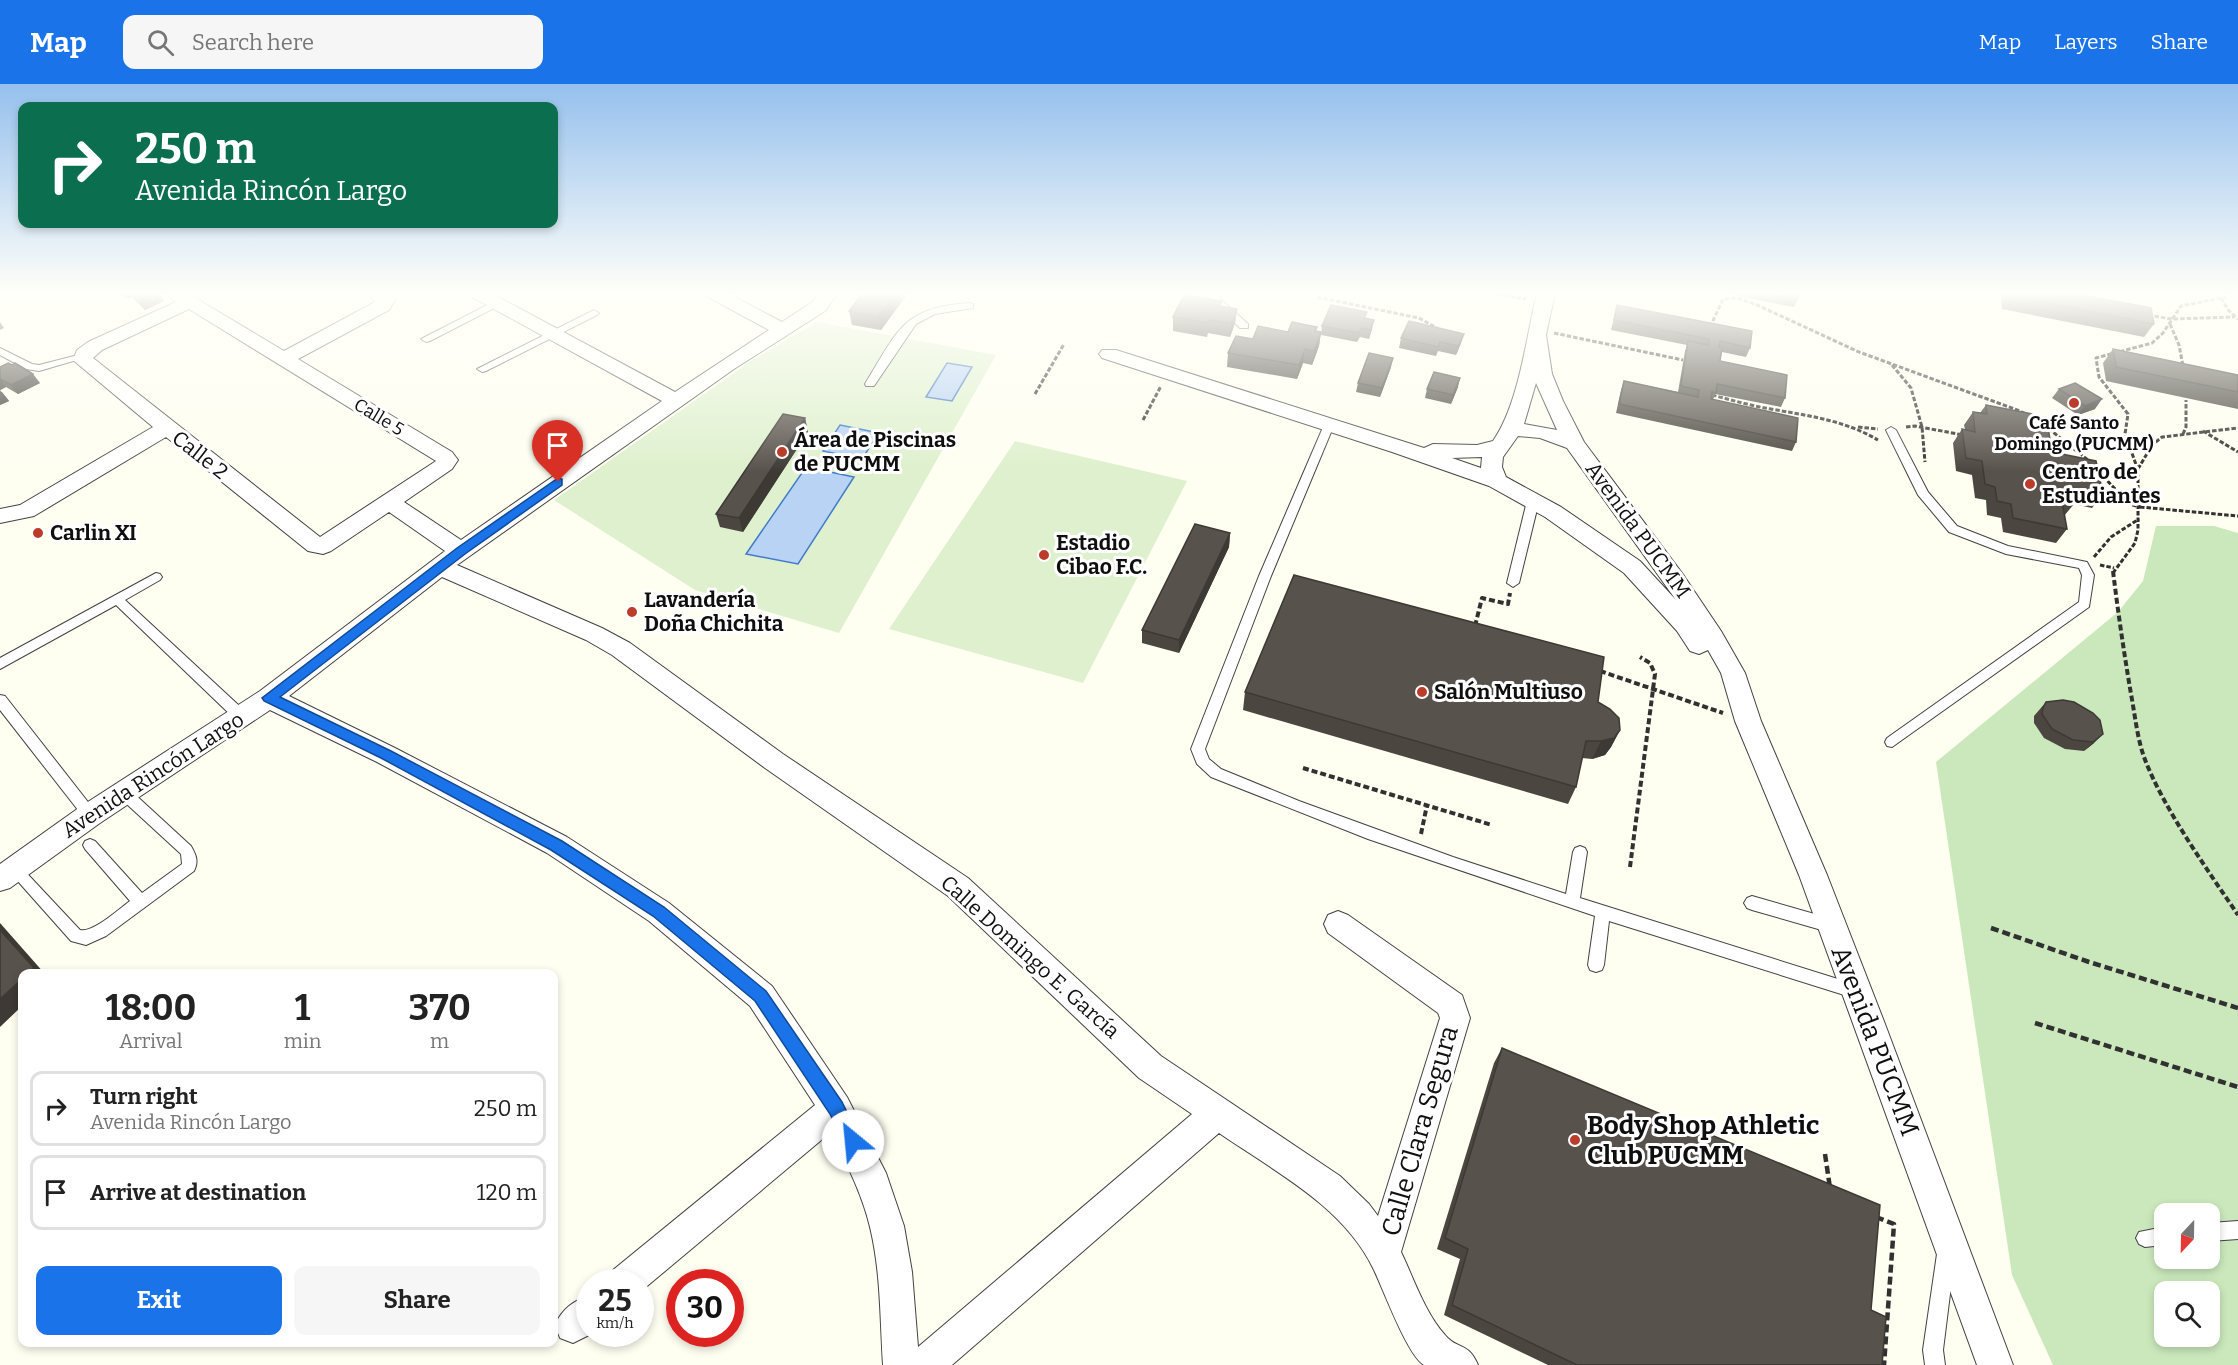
<!DOCTYPE html>
<html lang="en">
<head>
<meta charset="utf-8">
<style>
  body { margin:0; font-family:Bitter,serif; background:#f6f6f6; color:#222; height:100vh; display:flex; flex-direction:column; font-size:22px; white-space:nowrap }
  * { box-sizing:border-box; margin:0 }
  p { font-size:20px; color:#767676 }
  .icon { flex:none; width:33px; height:33px; fill:none; stroke:currentColor; stroke-width:2; stroke-linecap:round; stroke-linejoin:round }
  .map { position:relative; flex:1; overflow:hidden }
  .drawer { position:absolute; left:18px; top:885px; width:540px; height:378px; display:flex; flex-direction:column; background:#fff; border-radius:12px; box-shadow:0 3px 9px #0003 }
  .drawer>* { flex:none }
  .top-card { position:absolute; left:18px; top:18px; width:540px; height:126px; border-radius:12px; box-shadow:0 3px 9px #0003; background:#0b6e4f; color:#fff; overflow:hidden }
  .needle { width:39px; rotate:202deg }
  .controls { position:absolute; left:2154px; top:1119px; display:grid; gap:12px }
  .controls a { display:grid; place-items:center; width:66px; height:66px; border-radius:12px; background:#fff; box-shadow:0 3px 9px #0003; font-size:30px }
  .speed { position:absolute; left:576px; top:1185px; display:flex; gap:12px; font-size:30px; font-weight:700; text-align:center }
  .speed>* { display:grid; place-content:center; width:78px; height:78px; border-radius:50%; background:#fff; box-shadow:0 3px 9px #0003; line-height:1 }
  .speed small { font-size:15px; font-weight:400 }
  .speed .limit { border:9px solid #d22; background:#fff; color:#111 }
  .pin { position:absolute; display:grid; place-items:center; width:51px; height:51px; color:#fff; margin:-62px -26px; border-radius:50% 50% 50% 0; rotate:-45deg; box-shadow:0 0 6px #0007 }
  .pin .icon { rotate:45deg }
  .me { position:absolute; width:66px; margin:-33px; rotate:332deg; stroke-linejoin:round; filter:drop-shadow(0 0 4px #0008) }
  .turn { display:flex; align-items:center; gap:21px; height:126px; padding:0 18px; font-size:27px }
  .turn .icon { width:78px; height:78px; stroke-width:2.5 }
  .turn b { display:block; font-size:42px; line-height:51px }
  .eta { display:flex; justify-content:space-evenly; align-items:center; height:102px; text-align:center }
  .eta b { font-size:36px; font-weight:700; line-height:42px }
  .button { display:flex; gap:12px; margin-top:auto; padding:12px 18px }
  .button a { flex:1; height:69px; border-radius:12px; background:#1a73e8; color:#fff; font-size:24px; font-weight:700; line-height:69px; text-align:center }
  .button a+a { background:#f6f6f6; color:#222 }
  ul { padding:0; list-style:none }
  li { display:flex; align-items:center; gap:18px; height:75px; margin:0 12px 9px; padding:0 6px; border:3px solid #e0e0e0; border-radius:12px }
  li div { flex:1 }
  li b { display:block; font-size:22px }
  li em { font-style:normal }
  header { display:flex; align-items:center; gap:36px; box-sizing:border-box; height:84px; padding:0 30px; background:#1a73e8; color:#fff }
  header strong { font-size:28px }
  nav { display:flex; gap:33px; margin-inline-start:auto; font-size:21px }
  .search { width:420px; height:54px; background:#f6f6f6; display:flex; align-items:center; gap:15px; box-sizing:border-box; padding:0 21px; border-radius:12px; color:#767676; font-size:22px }
  .map>svg:first-child { display:block }
  .green { fill:#cbe8bc; fill-rule:evenodd }
  .pitch { fill:#def0cd }
  .water { fill:#b8d3f4; stroke:#417bc8; stroke-width:1.5 }
  .lines { fill:none; stroke-linecap:round; stroke-linejoin:round }
  .lane-casing { stroke:#424242; stroke-width:2 }
  .street-casing { stroke:#424242; stroke-width:2 }
  .path-far2 { stroke:#313131; stroke-width:3; stroke-dasharray:4.5 2; stroke-linecap:butt }
  .path-far1 { stroke:#313131; stroke-width:4; stroke-dasharray:6 3; stroke-linecap:butt }
  .path { stroke:#313131; stroke-width:4.5; stroke-dasharray:8 4; stroke-linecap:butt }
  .lane { fill:#fff; fill-rule:evenodd }
  .street { fill:#fff; fill-rule:evenodd }
  .wall { fill:#4b4740 }
  .shaded-wall { fill:#3d3934 }
  .building { fill:#57524b; stroke:#3d3934; stroke-width:1.5 }
  .route { fill:#1a73e8; stroke:#114b97; stroke-width:1.5 }
  .poi-dot { fill:#ba3d2b; stroke:#fff; stroke-width:2 }
  .labels { text-anchor:middle; dominant-baseline:central; stroke-width:6; stroke-linejoin:round; paint-order:stroke }
  .far-street-label { font-size:18px; fill:#0f0f0f; stroke:#fff }
  .far-poi-label { font-size:18px; font-weight:bold; fill:#0f0f0f; stroke:#fff }
  .poi-label { font-size:21px; font-weight:bold; fill:#0f0f0f; stroke:#fff; text-anchor:start }
  .street-label { font-size:21px; fill:#0f0f0f; stroke:#fff }
  .near-street-label { font-size:26px; fill:#0f0f0f; stroke:#fff }
  .near-poi-label { font-size:26px; font-weight:bold; fill:#0f0f0f; stroke:#fff; text-anchor:start }
</style>
</head>
<body>
<header>
<strong>Map</strong>
<div class="search"><svg class="icon" aria-label="search" viewBox="0 0 24 24"><circle cx="10" cy="10" r="6"/><path d="M15 15l6 6"/></svg>Search here</div>
<nav><a>Map</a><a>Layers</a><a>Share</a></nav>
</header>
<div class="map">
<svg width="2238" height="1281" viewBox="0 0 2238 1281">
  <rect width="100%" height="100%" fill="#fefef1"/>
  <path class="green" d="M2156,442h58l24,7v832h-185l-41,-90 -76,-513 182,-150 25,-31zM2164,1130h46v44h-46zM2164,1208h46v44h-46z"/>
  <g class="pitch">
    <polygon points="817,238 996,271 839,549 695,506 554,416 751,277"/>
    <polygon points="1015,357 1187,397 1083,599 889,545"/>
  </g>
  <g class="water">
    <polygon points="947,279 972,283 952,317 926,313"/>
    <polygon points="840,341 879,349 862,375 823,367"/>
    <polygon points="806,383 854,393 798,480 746,470"/>
  </g>
  <g class="lines">
    <defs>
      <g id="lane">
        <polygon points="1204,209 1214,209 1248,240 1248,244 1240,244"/>
        <polygon points="497,216 502,219 500,221 430,257 426,258 421,255"/>
        <path d="M970,219l3,1v4l-38,6 -19,10 -42,62h-8l-1,-2c33,-53 37,-77 105,-81z"/>
        <polygon points="594,226 599,229 597,231 486,287 482,288 477,285"/>
        <polygon points="0,264 32,280 39,281 82,270 87,273 39,287 26,285 0,271"/>
        <polygon points="1329,338 1334,341 1271,492 1205,665 1209,675 1221,685 1299,717 1453,773 1566,810 1573,768 1575,764 1580,762 1585,764 1587,768 1580,814 1857,901 1863,903 1865,908 1863,913 1857,915 1609,837 1604,881 1602,886 1596,888 1590,886 1588,881 1595,832 1368,755 1211,693 1197,680 1191,665 1259,492 1324,341"/>
        <polygon points="1891,343 1896,346 1928,408 1957,442 2008,462 2087,478 2094,491 2089,523 1892,663 1887,662 1885,658 1887,654 2079,518 2082,491 2079,484 2006,470 1949,448 1918,411 1886,346"/>
        <polygon points="1533,413 1539,417 1519,499 1513,503 1507,499 1527,417"/>
        <polygon points="156,489 160,490 162,493 160,496 125,516 247,629 249,633 247,637 237,637 116,521 0,585 0,574"/>
        <polygon points="0,611 5,612 95,727 97,731 95,735 90,737 85,735 0,626"/>
        <path d="M124,703l5,2 62,57c5,9 8,15 3,25l-88,65 -20,9 -15,-4 -64,-72 2,-4 5,-2 5,2 61,65c13,3 39,-21 50,-29l-45,-52 -2,-4 2,-4 5,-2 5,2 47,52 40,-29 -1,-10 -62,-57 -2,-4 2,-4z"/>
        <polygon points="1752,812 1832,835 1837,837 1840,842 1837,847 1832,849 1752,826 1747,824 1744,819 1747,814"/>
        <polygon points="2238,1137 2238,1155 2210,1157 2210,1139"/>
        <polygon points="2164,1143 2164,1161 2145,1163 2139,1160 2136,1154 2139,1148"/>
        <polygon points="1946,1161 1952,1164 1955,1170 1943,1266 1945,1281 1925,1281 1923,1266 1937,1170 1940,1164"/>
      </g>
      <g id="street">
        <path d="M165,209h22l97,58 91,-49 -6,-9h20l6,7 -6,10 -91,49 154,93 6,8 -6,9 -48,33 57,38 201,-139 -190,-104 -3,-4h22l184,99 94,-62 -61,-33 -3,-4h22l55,29 29,-19 9,-10h18l-13,18 -91,58 -277,196 145,63 28,15 153,111 185,124 193,178 179,120 29,28 9,12 62,-198 -2,-5 -110,-80 -4,-9 4,-9 10,-4 10,4 114,80 8,23 -69,234c13,27 24,61 44,83 12,15 23,6 33,30h-54c-17,-10 -41,-77 -51,-97 -30,-62 -99,-97 -154,-135l-267,232h-69c-3,-46 -2,-93 -13,-138 -8,-34 -24,-64 -39,-95l-191,160v-10h-32l5,-12 202,-165 -65,-99 -101,-85 -102,-68 -170,-91 -107,-52 -170,113 -90,65 -10,3v-27l80,-57 180,-116 185,-140 -56,-39 -58,39 -8,3 -15,-3 -142,-114 -132,79 -34,7v-14l20,-4 133,-78 -80,-67 4,-10 11,-8 88,-40zM189,225l247,152 -116,76 -227,-179 9,-8zM442,493l144,63 26,15 153,113 183,128 191,182 53,36 -274,233 -6,-75 -8,-46 -18,-53 -39,-76 -75,-111 -103,-83 -102,-66 -172,-89 -106,-52z"/>
        <path d="M1537,209h18l-9,42 6,39 11,27 21,41 98,131 39,58 24,42 16,48 66,154 58,149 128,341h-36l-178,-490 -64,-154 -14,-48 -13,-23 -9,4 -9,-3 -13,-20 -53,-58 -79,-56 -56,-31 -97,-34 -290,-94 -3,-4 3,-4h14l308,98 9,-4 44,1 16,-4c26,-37 33,-103 44,-148zM1536,299l21,47 -33,-6zM1518,352l22,2 27,10 109,152 -36,-39 -79,-54 -55,-30 -4,-10 1,-10zM1482,373l-1,11 -29,-10z"/>
        <path d="M590,1211l1,39 -18,9 -13,-5 -5,-13c7,-16 18,-24 35,-30z"/>
      </g>
    </defs>
    <use href="#lane" class="lane-casing"/>
    <use href="#street" class="street-casing"/>
    <g class="path-far2">
      <polyline points="1491,209 1526,215"/>
      <polyline points="1317,213 1419,234 1442,247"/>
      <polyline points="2221,214 2229,227 2238,235"/>
      <polyline points="2148,231 2172,235 2234,233"/>
      <polyline points="2170,240 2179,261 2183,282"/>
      <polyline points="1710,243 1723,215 1737,214 1755,220 1859,268 2020,327 2038,336 2089,377"/>
      <polyline points="1554,249 1683,276"/>
      <polyline points="1892,281 1911,304 1922,343 1925,378"/>
      <polyline points="1035,310 1064,260"/>
      <path d="M1712,311c20,5 39,11 59,14 38,7 73,11 107,31"/>
      <polyline points="1143,336 1161,302"/>
      <polyline points="1858,343 1878,345"/>
      <polyline points="1906,343 1915,342 1963,351"/>
      <polyline points="2203,347 2238,368"/>
      <polyline points="2183,350 2186,343 2186,316"/>
      <polyline points="2094,383 2119,409 2140,423 2099,411"/>
      <polyline points="2138,385 2152,361 2162,353 2238,344"/>
      <polyline points="2140,423 2238,432"/>
      <polyline points="2094,473 2111,453 2139,435"/>
      <polyline points="2100,481 2114,484"/>
      <polyline points="2113,489 2135,459 2138,446 2138,386 2125,350 2128,330 2099,293 2096,274 2152,259 2163,249 2181,222 2225,213 2226,209"/>
    </g>
    <g class="path-far1">
      <path d="M2113,487c5,41 11,82 18,123 4,21 6,43 13,63 19,51 63,112 94,158"/>
      <polyline points="1475,542 1482,514 1508,520 1510,509"/>
      <polyline points="1600,587 1723,629"/>
      <polyline points="1303,684 1492,741"/>
      <polyline points="1421,750 1427,721"/>
      <polyline points="1630,783 1655,590 1650,579 1640,573"/>
    </g>
    <g class="path">
      <polyline points="1991,844 2089,878 2238,924"/>
      <polyline points="2035,939 2238,1003"/>
      <polyline points="1825,1070 1830,1104"/>
      <polyline points="1876,1133 1894,1140 1884,1281"/>
    </g>
    <use href="#lane" class="lane"/>
    <use href="#street" class="street"/>
  </g>
  <g class="wall">
    <polygon points="117,209 159,209 164,217 145,226 132,213 128,215"/>
    <polygon points="863,209 908,209 881,246 852,241 849,227"/>
    <polygon points="1721,209 1801,209 1794,223"/>
    <polygon points="2002,209 2072,209 2154,240 2144,253 2002,225 2001,210"/>
    <polygon points="1617,221 1750,264 1746,273 1722,268 1720,277 1785,314 1781,323 1715,310 1713,316 1796,358 1792,367 1616,329 1621,306 1624,297 1678,308 1685,267 1687,261 1611,246"/>
    <polygon points="1221,222 1237,225 1235,239 1230,253 1208,249 1207,253 1173,247 1173,233"/>
    <polygon points="1365,235 1372,245 1369,255 1360,253 1357,258 1321,251 1322,242"/>
    <polygon points="1317,243 1316,248 1321,248 1319,262 1312,281 1303,279 1297,295 1227,283 1228,269 1253,255"/>
    <polygon points="1464,250 1461,259 1456,271 1438,267 1436,272 1399,264 1401,254"/>
    <polygon points="2113,265 2238,291 2238,325 2106,297 2103,279"/>
    <polygon points="0,283 40,299 18,310 6,303 0,306 9,317 0,321"/>
    <polygon points="1391,283 1380,313 1356,308 1358,299"/>
    <polygon points="1458,303 1451,320 1425,314 1427,305"/>
    <polygon points="2059,305 2095,325 2078,331 2052,314"/>
    <polygon points="1986,321 2034,341 2052,368 2103,410 2092,424 2074,420 2064,432 2067,445 2056,459 2003,448 2001,434 1987,431 1986,416 1975,414 1972,391 1956,387 1953,359 1962,345 1965,345 1964,341 1973,328 1980,329"/>
    <polygon points="805,334 808,348 743,448 720,443 716,430"/>
    <polygon points="1230,449 1229,463 1179,569 1142,559 1142,546"/>
    <polygon points="1245,608 1598,618 1620,646 1611,663 1605,671 1592,675 1582,674 1576,703 1568,720 1243,626"/>
    <polygon points="2046,618 2094,659 2084,667 2065,665 2044,654 2034,639 2034,632"/>
    <polygon points="1502,964 1871,1226 1882,1281 1548,1281 1444,1231 1460,1175 1437,1165 1494,979"/>
  </g>
  <g class="shaded-wall">
    <polygon points="123,209 129,209 132,213 128,215"/>
    <polygon points="156,209 159,209 164,217 145,226 138,217"/>
    <polygon points="896,209 908,209 881,246 878,233"/>
    <polygon points="1237,225 1235,239 1230,253 1231,239"/>
    <polygon points="1374,236 1372,245 1369,255 1370,246"/>
    <polygon points="0,238 4,244 0,246"/>
    <polygon points="1321,248 1319,262 1312,281 1314,267"/>
    <polygon points="1464,250 1461,259 1456,271 1458,262"/>
    <polygon points="1305,265 1303,279 1297,295 1299,281"/>
    <polygon points="1393,274 1391,283 1380,313 1382,304"/>
    <polygon points="33,290 40,299 18,310 11,301"/>
    <polygon points="1460,294 1458,303 1451,320 1453,311"/>
    <polygon points="0,295 6,303 0,306"/>
    <polygon points="0,308 2,308 9,317 0,321"/>
    <polygon points="2102,315 2095,325 2078,331 2085,322"/>
    <polygon points="805,334 808,348 743,448 739,434"/>
    <polygon points="1230,449 1229,463 1179,569 1179,556"/>
    <polygon points="1620,646 1611,663 1605,671 1592,675 1601,657"/>
    <polygon points="2103,650 2094,659 2084,667 2093,658"/>
    <polygon points="0,839 45,890 28,890 0,846"/>
    <polygon points="22,895 22,922 0,943 0,915"/>
  </g>
  <g class="building">
    <polygon points="129,209 156,209 138,217"/>
    <polygon points="863,209 896,209 878,233 849,227"/>
    <polygon points="2011,209 2072,209 2151,224 2154,240 2011,212"/>
    <polygon points="1184,211 1222,217 1219,222 1237,225 1231,239 1209,236 1208,239 1173,233"/>
    <polygon points="1331,221 1367,228 1364,234 1374,236 1370,246 1361,244 1359,249 1322,242"/>
    <polygon points="1617,221 1752,247 1750,264 1720,257 1719,263 1722,264 1720,277 1787,291 1785,314 1717,300 1716,309 1712,308 1711,315 1798,334 1796,358 1619,320 1624,297 1698,313 1699,306 1681,302 1688,257 1708,261 1709,255 1614,236"/>
    <polygon points="1409,237 1464,250 1458,262 1440,258 1438,263 1401,254"/>
    <polygon points="1292,238 1317,243 1315,247 1321,248 1314,267 1305,265 1299,281 1228,269 1236,252 1253,255 1258,242 1288,248"/>
    <polygon points="2113,265 2238,291 2238,308 2116,283"/>
    <polygon points="1369,269 1393,274 1382,304 1358,299"/>
    <polygon points="8,279 12,281 15,279 33,290 11,301 0,295 0,283"/>
    <polygon points="1434,288 1460,294 1453,311 1427,305"/>
    <polygon points="2075,299 2102,315 2085,322 2059,305"/>
    <polygon points="1986,321 2032,330 2034,341 2048,343 2052,368 2096,377 2103,410 2071,404 2074,419 2062,417 2067,445 2013,434 2011,420 1997,417 1995,403 1985,400 1982,377 1966,374 1962,345 1975,348 1973,328 1987,330"/>
    <polygon points="783,330 805,334 739,434 716,430"/>
    <polygon points="1195,440 1230,449 1179,556 1142,546"/>
    <polygon points="1294,491 1604,573 1598,618 1610,625 1619,634 1620,646 1614,654 1601,657 1586,657 1576,703 1245,608"/>
    <polygon points="2063,616 2074,618 2093,629 2100,636 2103,650 2093,658 2073,656 2052,645 2042,630 2043,624 2046,618"/>
    <polygon points="0,846 34,884 28,890 22,890 22,895 0,915"/>
    <polygon points="1502,964 1880,1121 1871,1226 1886,1233 1882,1281 1577,1281 1452,1221 1468,1165 1445,1154"/>
  </g>
  <linearGradient id="sky" x2="0" y2="1"><stop stop-color="#95c0ed"/><stop offset="0.54" stop-color="#fffff9"/><stop offset="1" stop-color="#fffff9" stop-opacity="0"/></linearGradient>
  <rect width="2238" height="388" fill="url(#sky)"/>
  <polygon class="route" points="558,394 562,395 562,401 465,470 280,613 391,667 562,757 664,823 766,907 842,1018 861,1057 859,1063 853,1065 846,1063 830,1030 755,917 653,832 551,766 381,674 264,617 262,614 457,464"/>
  <g class="poi-dot">
    <circle cx="2074" cy="319" r="6"/>
    <circle cx="782" cy="368" r="6"/>
    <circle cx="2030" cy="400" r="6"/>
    <circle cx="38" cy="449" r="6"/>
    <circle cx="1044" cy="471" r="6"/>
    <circle cx="632" cy="528" r="6"/>
    <circle cx="1422" cy="608" r="6"/>
    <circle cx="1575" cy="1056" r="6"/>
  </g>
  <g class="labels">
    <g class="far-street-label">
      <text transform="translate(379 333) rotate(31)">Calle 5</text>
    </g>
    <g class="far-poi-label">
      <text x="2074" y="339">Café Santo<tspan x="2074" dy="21">Domingo (PUCMM)</tspan></text>
    </g>
    <g class="poi-label">
      <text x="794" y="356">Área de Piscinas<tspan x="794" dy="24">de PUCMM</tspan></text>
      <text x="2042" y="388">Centro de<tspan x="2042" dy="24">Estudiantes</tspan></text>
      <text x="50" y="449">Carlin XI</text>
      <text x="1056" y="459">Estadio<tspan x="1056" dy="24">Cibao F.C.</tspan></text>
      <text x="644" y="516">Lavandería<tspan x="644" dy="24">Doña Chichita</tspan></text>
      <text x="1434" y="608">Salón Multiuso</text>
    </g>
    <g class="street-label">
      <text transform="translate(200 371) rotate(38)">Calle 2</text>
      <text transform="translate(1638 446) rotate(54)">Avenida PUCMM</text>
      <text transform="translate(153 691) rotate(-33)">Avenida Rincón Largo</text>
      <text transform="translate(1030 873) rotate(42)">Calle Domingo E. García</text>
    </g>
    <g class="near-street-label">
      <text transform="translate(1875 957) rotate(69)">Avenida PUCMM</text>
      <text transform="translate(1420 1047) rotate(-74)">Calle Clara Segura</text>
    </g>
    <g class="near-poi-label">
      <text x="1587" y="1041">Body Shop Athletic<tspan x="1587" dy="30">Club PUCMM</tspan></text>
    </g>
  </g>
</svg>
<div class="controls">
<a><svg class="needle" viewBox="-14 -14 28 28"><path d="M0-13l5 13h-10z" fill="#e53935"/><path d="M0 13l5-13h-10z" fill="#767676"/></svg></a>
<a><svg class="icon" aria-label="search" viewBox="0 0 24 24"><circle cx="10" cy="10" r="6"/><path d="M15 15l6 6"/></svg></a>
</div>
<div class="speed"><div>25<small>km/h</small></div><div class="limit">30</div></div>
<div class="pin" style="left:558px;top:398px;background:#d93025"><svg class="icon" aria-label="arrive" viewBox="0 0 24 24"><path d="M6 21V4h12l-3 4 3 4H6"/></svg></div>
<svg class="me" style="left:853px;top:1057px" viewBox="-20 -20 40 40"><circle r="19" fill="#fff"/><path d="M0-13L10 11 0 6-10 11z" fill="#1a73e8"/></svg>
<div class="top-card">
<div class="turn"><svg class="icon" aria-label="right" viewBox="0 0 24 24"><path d="M7 20v-9h11M14 6l5 5-5 5"/></svg><div><b>250 m</b>Avenida Rincón Largo</div></div>
</div>
<section class="drawer">
<div class="eta">
<div><b>18:00</b><p>Arrival</p></div>
<div><b>1</b><p>min</p></div>
<div><b>370</b><p>m</p></div>
</div>
<ul>
<li><svg class="icon" aria-label="right" viewBox="0 0 24 24"><path d="M7 20v-9h11M14 6l5 5-5 5"/></svg><div><b>Turn right</b><p>Avenida Rincón Largo</p></div><em>250 m</em></li>
<li><svg class="icon" aria-label="arrive" viewBox="0 0 24 24"><path d="M6 21V4h12l-3 4 3 4H6"/></svg><div><b>Arrive at destination</b></div><em>120 m</em></li>
</ul>
<div class="button"><a>Exit</a><a>Share</a></div>
</section>
</div>
</body>
</html>
